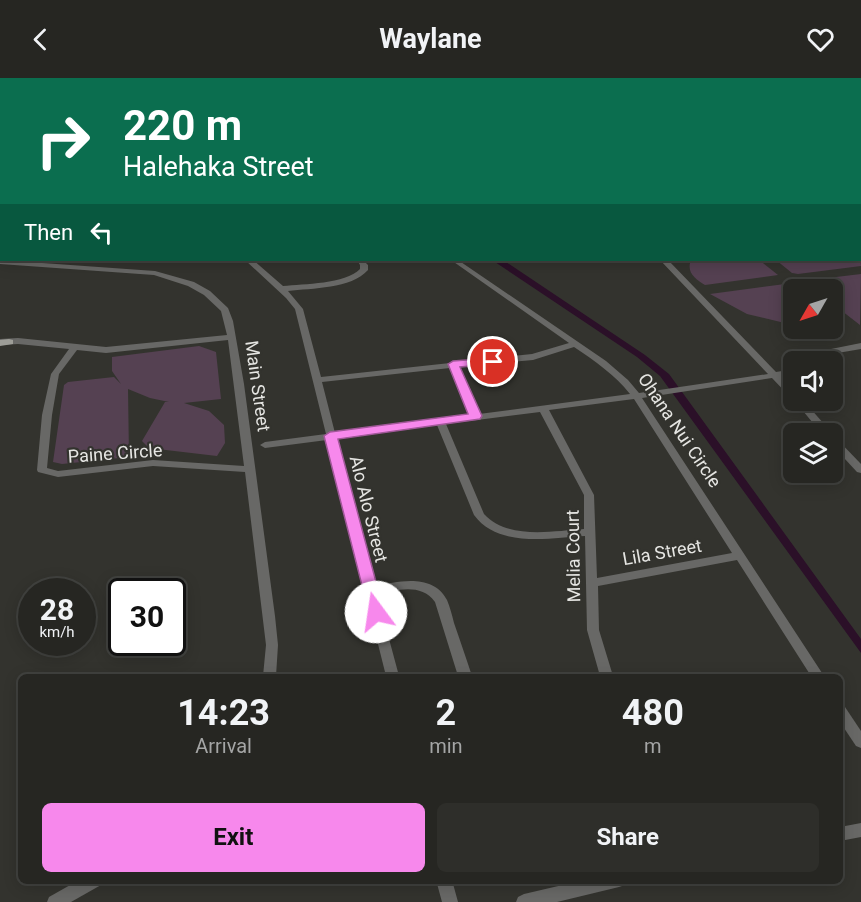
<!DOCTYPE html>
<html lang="en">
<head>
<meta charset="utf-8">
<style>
  body { margin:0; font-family:Roboto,sans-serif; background:#2e2e2a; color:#f1f3f6; height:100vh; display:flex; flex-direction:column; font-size:22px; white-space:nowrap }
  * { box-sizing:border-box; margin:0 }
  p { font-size:20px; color:#a4a5a5 }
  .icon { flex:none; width:33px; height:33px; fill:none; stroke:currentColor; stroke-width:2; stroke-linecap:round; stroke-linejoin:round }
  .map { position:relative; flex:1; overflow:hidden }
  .sheet { position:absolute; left:18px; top:596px; width:825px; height:210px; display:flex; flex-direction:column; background:#262622; border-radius:9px; box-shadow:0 3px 15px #0003,0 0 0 2px #424340 }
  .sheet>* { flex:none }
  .top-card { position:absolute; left:0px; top:0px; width:861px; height:183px; box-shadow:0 3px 15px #0003,0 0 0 2px #424340; background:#0b6e4f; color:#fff; overflow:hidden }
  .needle { width:39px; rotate:231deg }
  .controls { position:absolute; left:783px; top:201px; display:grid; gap:12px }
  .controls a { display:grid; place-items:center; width:60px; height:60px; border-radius:9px; background:#262622; box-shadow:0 3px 15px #0003,0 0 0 2px #424340; font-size:30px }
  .speed { position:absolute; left:18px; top:500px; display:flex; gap:12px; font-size:30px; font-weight:700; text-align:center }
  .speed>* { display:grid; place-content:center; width:78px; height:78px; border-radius:50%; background:#262622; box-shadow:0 3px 15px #0003,0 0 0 2px #424340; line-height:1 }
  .speed small { font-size:15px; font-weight:400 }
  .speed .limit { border:3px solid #111; border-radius:9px; background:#fff; color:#111 }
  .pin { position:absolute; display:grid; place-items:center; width:51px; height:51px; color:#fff; margin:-26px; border:3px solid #fff; border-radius:50%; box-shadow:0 2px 6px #0007 }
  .me { position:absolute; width:66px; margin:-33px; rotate:346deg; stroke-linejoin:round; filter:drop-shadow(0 0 4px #0008) }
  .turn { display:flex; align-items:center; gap:21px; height:126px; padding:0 24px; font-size:27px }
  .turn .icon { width:78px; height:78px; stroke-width:2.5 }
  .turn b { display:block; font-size:42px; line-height:51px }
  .then { display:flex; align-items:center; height:57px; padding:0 24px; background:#0003; gap:12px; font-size:22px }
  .eta { display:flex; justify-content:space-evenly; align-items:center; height:102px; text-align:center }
  .eta b { font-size:36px; font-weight:700; line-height:42px }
  .cta { display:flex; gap:12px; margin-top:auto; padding:12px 24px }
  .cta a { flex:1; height:69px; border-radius:9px; background:#f788ec; color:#111; font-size:24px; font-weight:700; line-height:69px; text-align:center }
  .cta a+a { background:#2e2e2a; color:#f1f3f6 }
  header { display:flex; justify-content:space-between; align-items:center; height:78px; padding:0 24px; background:#262622; font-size:27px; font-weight:700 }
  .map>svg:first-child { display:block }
  .built { fill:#3c3c31 }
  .green { fill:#554152 }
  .water { fill:#2b1028 }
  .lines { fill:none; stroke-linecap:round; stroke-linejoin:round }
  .taxiway { fill:#7c7c77; fill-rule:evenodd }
  .minor { fill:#686866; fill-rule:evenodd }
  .major { fill:#9d9d97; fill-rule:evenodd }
  .rail { stroke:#c4c4c0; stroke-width:1.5 }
  .route { fill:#f788ec; stroke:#a15899; stroke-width:1.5 }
  .labels { text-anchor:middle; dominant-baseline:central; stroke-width:4.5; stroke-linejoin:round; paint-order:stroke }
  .street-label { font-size:18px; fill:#e6e6e3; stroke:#33332e }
</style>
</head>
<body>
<header><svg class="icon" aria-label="back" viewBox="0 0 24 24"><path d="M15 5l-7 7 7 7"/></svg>Waylane<svg class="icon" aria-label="heart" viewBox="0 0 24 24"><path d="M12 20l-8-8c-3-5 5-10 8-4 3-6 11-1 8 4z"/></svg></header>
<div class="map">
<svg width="861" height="824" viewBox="0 0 861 824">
  <rect width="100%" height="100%" fill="#33332e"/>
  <polygon class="built" points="118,0 733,0 735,1 120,2"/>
  <g class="green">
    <polygon points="860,177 861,188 798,196 792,195 776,182 860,182"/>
    <path d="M691,182h68l19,15 -73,10c-10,-6 -19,-13 -14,-25z"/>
    <polygon points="861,196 860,247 833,226 832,212 814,211 807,206 811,202"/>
    <polygon points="785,206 798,211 794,212 793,247 747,236 710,216"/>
    <polygon points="199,268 216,274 221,321 184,325 209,333 224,347 225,365 217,378 149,370 142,363 165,324 169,324 150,320 128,311 129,379 62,386 53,384 64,307 68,304 114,299 121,306 112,293 112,279"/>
  </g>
  <polygon class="water" points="492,182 503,182 645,277 669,296 861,561 861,575 660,298 637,279"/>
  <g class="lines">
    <g class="taxiway">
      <polygon points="441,0 494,0 495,2 442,2"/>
      <polygon points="680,0 695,0 679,2"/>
      <polygon points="767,0 781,0 782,2 768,2"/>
      <rect x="860" y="21" width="1" height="6"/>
    </g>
    <g class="minor">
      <polygon points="131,0 136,0 129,2"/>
      <rect x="0" y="20" width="2" height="4"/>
      <rect x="0" y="113" width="2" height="4"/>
      <rect x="860" y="119" width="1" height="5"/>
      <rect x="860" y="142" width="1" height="5"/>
      <path d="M0,182l155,11 39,11 16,9 18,17 5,13 11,63 31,232 3,29 -2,31h-13l3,-31 -21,-173 -92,-6 -95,11 -20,-5 -1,-2 5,-55 9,-41 18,-25 -51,-5 -18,1v-6l18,-1 88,9 121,-12 -6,-24 -17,-16 -16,-9 -34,-11 -154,-11zM228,262l16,126 -91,-6 -95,11 -11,-3 5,-53 7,-41 18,-24 29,3z"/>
      <path d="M245,182h8l30,26c21,-2 62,-2 77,-17v-4l-3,-5h6l5,5v5c-17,19 -56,18 -80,21l15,18 18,68 211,-23 37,-11 -118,-83h7l148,101 22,19 11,13 129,-19 -108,-114h8l108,112 18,-3v6l-13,2 13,13v9l-3,-1 -19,-20 -130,20 182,278h-13l-74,-116 -139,26 1,44 14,46h-13l-13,-46 -2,-94c-36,2 -87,12 -111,-21l-37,-90 -100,13 38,148c24,-5 58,-13 72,14 3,7 5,15 7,23 6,17 12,35 18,53h-14l-23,-74c-14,-19 -37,-12 -58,-8l22,82h-13l-59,-236 -62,8 -5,-3 5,-3 61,-8 -31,-125 -9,-11zM574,269c21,14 41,28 56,47l-151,20 -21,-47 75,-7zM450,290l20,47 -135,18 -13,-51zM634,321l98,154 -135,25 -3,-83 -45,-85zM540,334l44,83v34c-32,2 -76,11 -100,-15l-38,-90z"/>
      <polygon points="861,265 861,271 826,277 813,284 801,284 821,273"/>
      <polygon points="794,322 803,322 831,354 833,356 832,357 822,356"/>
      <polygon points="832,358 835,359 861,386 861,395 857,394 832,367"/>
      <polygon points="840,628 845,629 861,653 861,670 856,668 840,644"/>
      <polygon points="861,745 861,759 840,763 840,749"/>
      <polygon points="79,802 103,802 101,807 71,824 47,824 49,819"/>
      <polygon points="436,802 452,802 458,824 442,824"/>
      <polygon points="584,802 627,802 625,807 619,809 557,824 516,824 518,819 524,816"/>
    </g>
    <polygon class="major" points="9,261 13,262 13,266 0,268 0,262"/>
    <polyline class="rail" points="100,2 105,0"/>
  </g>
  <polygon class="route" points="493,280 497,281 497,286 460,289 482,338 480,341 338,361 384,534 381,539 370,539 324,358 330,354 468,336 448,286 453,283"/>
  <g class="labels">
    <g class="street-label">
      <text transform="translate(258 308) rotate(82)">Main Street</text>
      <text transform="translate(680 352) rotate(56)">Ohana Nui Circle</text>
      <text transform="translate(115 375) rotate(-4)">Paine Circle</text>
      <text transform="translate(369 431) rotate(76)">Alo Alo Street</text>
      <text transform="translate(662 474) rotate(-10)">Lila Street</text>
      <text transform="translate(573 478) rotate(-91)">Melia Court</text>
    </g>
  </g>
</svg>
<div class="controls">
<a><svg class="needle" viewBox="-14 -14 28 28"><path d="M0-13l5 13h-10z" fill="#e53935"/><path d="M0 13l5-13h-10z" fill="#a4a5a5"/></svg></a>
<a><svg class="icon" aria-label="sound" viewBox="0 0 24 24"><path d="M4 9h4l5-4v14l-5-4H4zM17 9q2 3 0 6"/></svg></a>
<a><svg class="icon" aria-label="layers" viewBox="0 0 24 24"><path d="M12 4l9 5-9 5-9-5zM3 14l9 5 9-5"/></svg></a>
</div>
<div class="speed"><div>28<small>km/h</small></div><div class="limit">30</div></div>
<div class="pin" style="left:493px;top:284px;background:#d93025"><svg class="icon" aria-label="arrive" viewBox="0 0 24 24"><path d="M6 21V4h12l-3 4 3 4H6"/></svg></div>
<svg class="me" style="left:376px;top:534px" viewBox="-20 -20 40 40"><circle r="19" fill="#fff"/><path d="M0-13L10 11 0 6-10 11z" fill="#f788ec"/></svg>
<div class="top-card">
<div class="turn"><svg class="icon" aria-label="right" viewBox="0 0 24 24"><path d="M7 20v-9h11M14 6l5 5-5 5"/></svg><div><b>220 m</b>Halehaka Street</div></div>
<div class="then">Then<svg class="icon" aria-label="left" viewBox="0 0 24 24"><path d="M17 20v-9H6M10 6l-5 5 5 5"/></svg></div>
</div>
<section class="sheet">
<div class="eta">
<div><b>14:23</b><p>Arrival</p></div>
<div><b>2</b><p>min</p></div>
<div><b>480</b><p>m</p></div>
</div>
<div class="cta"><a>Exit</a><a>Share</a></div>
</section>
</div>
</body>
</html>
